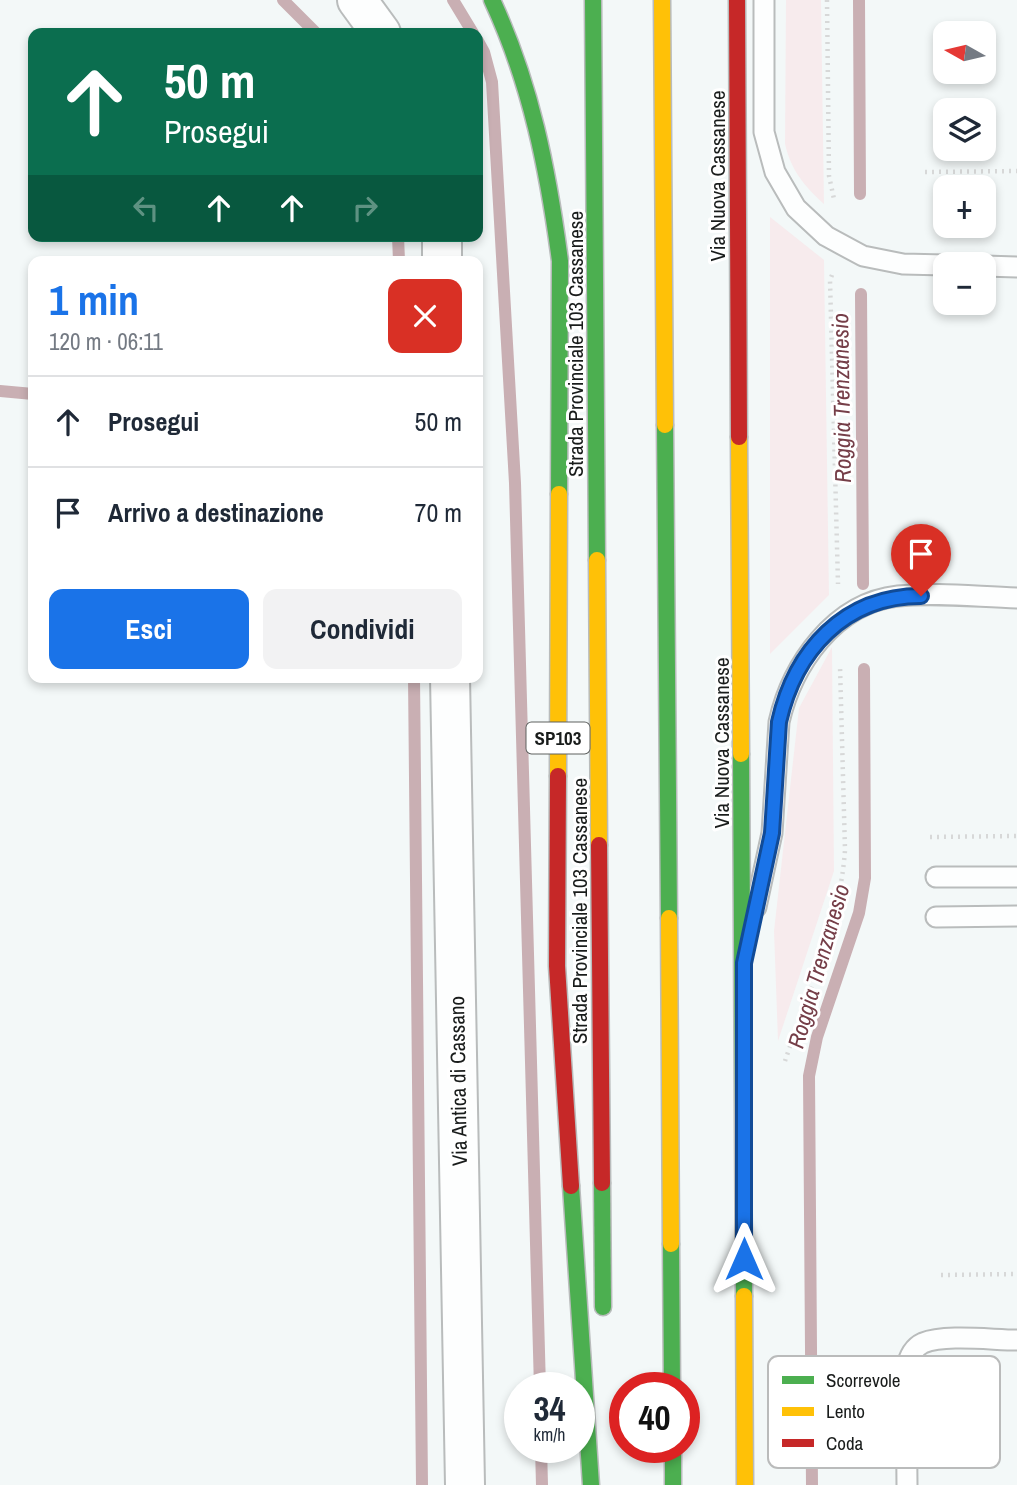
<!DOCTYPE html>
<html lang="it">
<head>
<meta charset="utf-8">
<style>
  body { margin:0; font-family:"Archivo Narrow",sans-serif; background:#f2f2f3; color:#1f2937; height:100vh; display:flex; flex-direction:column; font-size:26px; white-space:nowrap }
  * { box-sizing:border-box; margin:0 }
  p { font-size:23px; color:#747a83 }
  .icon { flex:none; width:38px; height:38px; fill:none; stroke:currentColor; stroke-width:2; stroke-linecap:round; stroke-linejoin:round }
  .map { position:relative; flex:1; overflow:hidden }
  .panel { position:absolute; left:28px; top:256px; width:455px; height:427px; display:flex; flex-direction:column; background:#fff; border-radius:14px; box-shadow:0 4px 10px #0003 }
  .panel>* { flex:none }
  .hud { position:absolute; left:28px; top:28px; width:455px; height:214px; border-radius:14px; box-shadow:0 4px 10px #0003; background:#0b6e4f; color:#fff; overflow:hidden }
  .needle { width:46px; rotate:278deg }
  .controls { position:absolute; left:933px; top:21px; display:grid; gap:14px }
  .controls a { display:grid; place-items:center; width:63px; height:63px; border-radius:14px; background:#fff; box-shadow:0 4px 10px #0003; font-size:35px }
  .speed { position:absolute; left:504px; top:1372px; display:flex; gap:14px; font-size:35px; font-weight:700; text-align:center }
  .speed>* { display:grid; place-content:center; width:91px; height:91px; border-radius:50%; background:#fff; box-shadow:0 4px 10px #0003; line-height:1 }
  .speed small { font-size:18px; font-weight:400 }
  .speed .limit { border:10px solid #d22; background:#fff; color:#111 }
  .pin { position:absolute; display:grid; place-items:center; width:60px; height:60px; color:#fff; margin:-72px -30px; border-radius:50% 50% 50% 0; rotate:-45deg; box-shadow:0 0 7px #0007 }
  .pin .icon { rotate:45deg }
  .me { position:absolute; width:77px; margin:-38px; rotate:0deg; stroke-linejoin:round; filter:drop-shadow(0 0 5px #0008) }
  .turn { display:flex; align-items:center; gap:24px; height:147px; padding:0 21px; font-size:32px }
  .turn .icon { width:91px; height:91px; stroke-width:2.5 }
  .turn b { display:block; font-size:49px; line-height:60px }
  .lanes { display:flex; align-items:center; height:66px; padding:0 21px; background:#0003; justify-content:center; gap:35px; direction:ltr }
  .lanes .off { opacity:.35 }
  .round { display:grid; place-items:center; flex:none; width:74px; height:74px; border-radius:14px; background:#f2f2f3 }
  .overview { display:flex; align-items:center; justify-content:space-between; height:119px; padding:0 21px }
  h1 { font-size:42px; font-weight:800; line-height:52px; color:#1a73e8 }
  .cta { display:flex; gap:14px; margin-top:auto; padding:14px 21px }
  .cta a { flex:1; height:80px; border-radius:14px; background:#1a73e8; color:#fff; font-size:28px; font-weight:800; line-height:80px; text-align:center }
  .cta a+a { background:#f2f2f3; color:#1f2937 }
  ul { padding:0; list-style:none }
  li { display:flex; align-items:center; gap:21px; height:91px; padding:0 21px; border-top:2px solid #e0e1e3 }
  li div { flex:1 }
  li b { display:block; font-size:26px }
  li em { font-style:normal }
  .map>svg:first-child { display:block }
  .green { fill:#f7ebed }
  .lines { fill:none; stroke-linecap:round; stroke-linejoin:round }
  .stream { stroke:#c9afb3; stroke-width:12 }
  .lane-casing { stroke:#b9bcbc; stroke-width:23 }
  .street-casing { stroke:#b9bcbc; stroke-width:42 }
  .fast-casing { stroke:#b9bcbc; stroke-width:19 }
  .slow-casing { stroke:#b9bcbc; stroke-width:19 }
  .jam-casing { stroke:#b9bcbc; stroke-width:19 }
  .path { stroke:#d7d8d8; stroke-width:4.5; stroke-dasharray:2 5; stroke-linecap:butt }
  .lane { stroke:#fdfefe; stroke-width:19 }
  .street { stroke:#fdfefe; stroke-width:38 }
  .fast { stroke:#4caf50; stroke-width:16 }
  .slow { stroke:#ffc107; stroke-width:16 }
  .jam { stroke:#c62828; stroke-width:16 }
  .route-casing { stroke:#114b97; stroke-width:18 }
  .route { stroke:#1a73e8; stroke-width:12 }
  .labels { text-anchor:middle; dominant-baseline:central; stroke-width:6; stroke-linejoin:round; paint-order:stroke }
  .shield { fill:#fff; stroke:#5e605f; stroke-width:2 }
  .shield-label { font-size:19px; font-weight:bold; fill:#191c1b }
  .street-label { font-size:21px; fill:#191c1b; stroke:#fff }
  .water-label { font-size:23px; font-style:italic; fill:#753e48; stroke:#fff }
  .key { fill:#fff; stroke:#babbbb; stroke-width:2 }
  .key-label { font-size:19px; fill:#191c1b }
</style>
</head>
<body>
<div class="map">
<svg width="1017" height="1485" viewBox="0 0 1017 1485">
  <rect width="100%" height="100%" fill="#f3f8f8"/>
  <g class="green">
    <path d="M786,0h35l3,204c-20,-18 -33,-34 -39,-60z"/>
    <polygon points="770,217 824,260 829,595 770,654"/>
    <polygon points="832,647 834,871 778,1041 774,931 799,708"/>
  </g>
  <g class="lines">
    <g class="stream">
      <polyline points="283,0 316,33"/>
      <polyline points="453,0 473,33"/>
      <polyline points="859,0 860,194"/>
      <polyline points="478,41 484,52 492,82 515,483 540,1388"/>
      <polyline points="398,236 399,261"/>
      <polyline points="861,294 863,584"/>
      <polyline points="0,391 33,394"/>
      <polyline points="414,677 422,1485"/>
      <polyline points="541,1447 542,1485"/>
      <polyline points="812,1485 809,1076 817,1037 859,913 865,878 864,669"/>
    </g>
    <defs>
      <g id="lane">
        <polyline points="764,0 764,132 775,172 796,208 826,236 863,256 903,264 945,265"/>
        <polyline points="984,266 1017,267"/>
        <polyline points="936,877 1017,877"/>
        <path d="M756,907l16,-74 7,-111c13,-57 55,-119 119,-126 38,-4 80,1 119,2"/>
        <polyline points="936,917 1017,916"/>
        <path d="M907,1485l-1,-115c2,-11 6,-22 17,-27 22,-9 69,-3 94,-3"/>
      </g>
      <g id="street">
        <polyline points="357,0 381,33"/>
        <polyline points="442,236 442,261"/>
        <polyline points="450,677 465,1485"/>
      </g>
      <g id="fast">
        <path d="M492,0c39,84 56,170 68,261l-1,233"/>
        <polyline points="593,0 597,560"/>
        <polyline points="665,425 669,918"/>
        <polyline points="741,754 744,1296"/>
        <polyline points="602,1183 603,1307"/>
        <polyline points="571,1186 591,1485"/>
        <polyline points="671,1244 672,1388"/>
        <polyline points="673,1447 673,1485"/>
      </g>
      <g id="slow">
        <polyline points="662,0 665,425"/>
        <polyline points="739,437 741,754"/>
        <polyline points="597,560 599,845"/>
        <polyline points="558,776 559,494"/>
        <polyline points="669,918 671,1244"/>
        <polyline points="744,1296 745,1485"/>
      </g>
      <g id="jam">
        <polyline points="737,0 739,437"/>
        <polyline points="558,776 557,966 571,1186"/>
        <polyline points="599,845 602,1183"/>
      </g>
    </defs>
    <use href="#lane" class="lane-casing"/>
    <use href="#street" class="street-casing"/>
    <use href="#fast" class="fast-casing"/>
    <use href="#slow" class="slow-casing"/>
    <use href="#jam" class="jam-casing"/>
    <g class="path">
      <polyline points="827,0 829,176 834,199"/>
      <polyline points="925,172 1017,171"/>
      <polyline points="832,275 830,280 838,584"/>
      <polyline points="930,837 1017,836"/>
      <path d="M785,1061c23,-69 55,-138 60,-211l-5,-184"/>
      <polyline points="941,1275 1017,1274"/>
      <polyline points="978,1385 979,1443"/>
    </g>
    <use href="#lane" class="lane"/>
    <use href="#street" class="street"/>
    <use href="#fast" class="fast"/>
    <use href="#slow" class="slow"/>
    <use href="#jam" class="jam"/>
  </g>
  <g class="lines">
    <defs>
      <path id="route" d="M744,1259v-296l28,-130 7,-111c16,-71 65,-126 142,-126"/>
    </defs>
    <use href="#route" class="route-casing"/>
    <use href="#route" class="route"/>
  </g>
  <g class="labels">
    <rect class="shield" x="526.5" y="722.5" width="63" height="31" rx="5"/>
    <g class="shield-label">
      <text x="558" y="738">SP103</text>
    </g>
    <g class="street-label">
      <text transform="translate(717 176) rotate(-90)">Via Nuova Cassanese</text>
      <text transform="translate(575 344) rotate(-90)">Strada Provinciale 103 Cassanese</text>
      <text transform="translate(721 743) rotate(-90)">Via Nuova Cassanese</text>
      <text transform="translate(579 911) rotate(-90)">Strada Provinciale 103 Cassanese</text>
      <text transform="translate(458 1081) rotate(-91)">Via Antica di Cassano</text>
    </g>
    <g class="water-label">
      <text transform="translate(841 398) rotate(-91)">Roggia Trenzanesio</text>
      <text transform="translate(818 966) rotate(-74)">Roggia Trenzanesio</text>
    </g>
  </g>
  <rect x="768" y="1356" width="232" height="112" rx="10" class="key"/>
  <rect x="782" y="1376" width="32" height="8" fill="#4caf50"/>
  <rect x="782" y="1407" width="32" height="9" fill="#ffc107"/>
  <rect x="782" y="1439" width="32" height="8" fill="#c62828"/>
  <g class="key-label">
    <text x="826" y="1387">Scorrevole</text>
    <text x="826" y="1418">Lento</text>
    <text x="826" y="1450">Coda</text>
  </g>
</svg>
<div class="controls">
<a><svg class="needle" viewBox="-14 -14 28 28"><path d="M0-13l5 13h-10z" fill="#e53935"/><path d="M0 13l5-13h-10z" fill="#747a83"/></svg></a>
<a><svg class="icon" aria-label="layers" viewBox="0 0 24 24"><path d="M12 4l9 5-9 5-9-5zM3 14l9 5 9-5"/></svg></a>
<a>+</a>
<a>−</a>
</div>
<div class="speed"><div>34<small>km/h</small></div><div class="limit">40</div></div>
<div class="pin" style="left:921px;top:596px;background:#d93025"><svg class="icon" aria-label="arrive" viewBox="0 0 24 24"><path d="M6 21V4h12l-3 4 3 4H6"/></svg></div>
<svg class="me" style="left:744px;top:1259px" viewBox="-20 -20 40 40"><path d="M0-17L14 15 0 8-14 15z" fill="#1a73e8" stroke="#fff" stroke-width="4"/></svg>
<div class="hud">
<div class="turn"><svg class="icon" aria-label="ahead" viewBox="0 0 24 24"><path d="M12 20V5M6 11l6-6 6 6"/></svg><div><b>50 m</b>Prosegui</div></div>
<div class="lanes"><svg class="icon off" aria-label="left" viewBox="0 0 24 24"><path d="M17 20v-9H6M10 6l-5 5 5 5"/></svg><svg class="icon" aria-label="ahead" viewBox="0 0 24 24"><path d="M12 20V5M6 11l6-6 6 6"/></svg><svg class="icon" aria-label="ahead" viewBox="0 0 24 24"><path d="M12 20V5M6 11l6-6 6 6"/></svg><svg class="icon off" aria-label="right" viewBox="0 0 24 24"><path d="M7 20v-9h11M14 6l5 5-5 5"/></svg></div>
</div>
<section class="panel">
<div class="overview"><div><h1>1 min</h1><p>120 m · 06:11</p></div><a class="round" style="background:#d93025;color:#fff"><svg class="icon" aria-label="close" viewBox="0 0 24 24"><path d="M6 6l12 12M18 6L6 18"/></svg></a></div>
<ul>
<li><svg class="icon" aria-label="ahead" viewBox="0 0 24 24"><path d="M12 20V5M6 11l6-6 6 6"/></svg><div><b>Prosegui</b></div><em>50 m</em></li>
<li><svg class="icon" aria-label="arrive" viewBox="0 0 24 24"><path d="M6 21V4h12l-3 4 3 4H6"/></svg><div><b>Arrivo a destinazione</b></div><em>70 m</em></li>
</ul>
<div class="cta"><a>Esci</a><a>Condividi</a></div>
</section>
</div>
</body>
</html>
